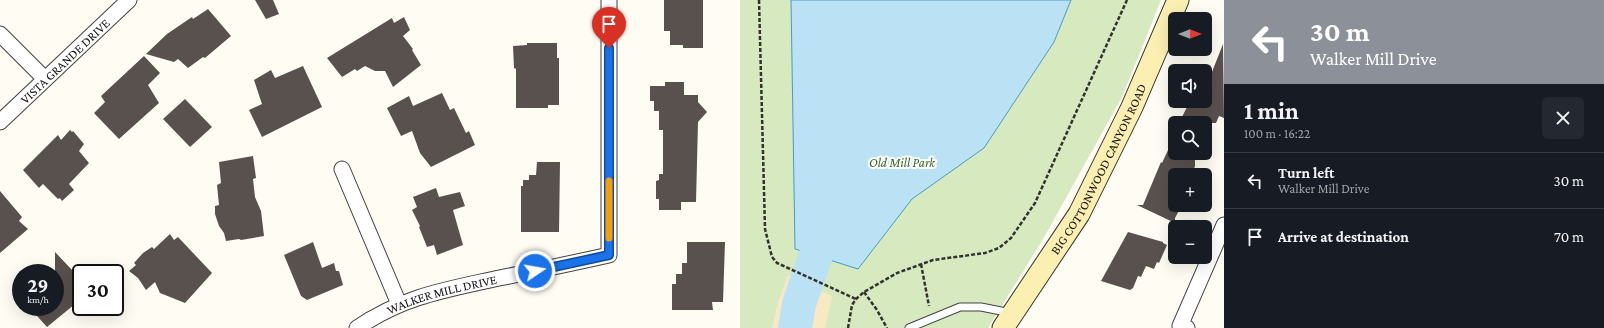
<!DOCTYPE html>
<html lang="en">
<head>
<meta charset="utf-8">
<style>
  body { margin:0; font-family:"Crimson Pro",serif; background:#242831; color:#f1f3f6; height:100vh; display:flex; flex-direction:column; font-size:15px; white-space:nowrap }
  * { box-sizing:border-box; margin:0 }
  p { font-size:13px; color:#9ea1a6 }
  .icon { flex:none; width:22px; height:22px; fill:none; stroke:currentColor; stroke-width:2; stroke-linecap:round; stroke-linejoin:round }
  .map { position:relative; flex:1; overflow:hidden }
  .drawer { display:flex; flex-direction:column; background:#171b24; width:380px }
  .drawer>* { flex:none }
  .top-card { background:#8c9099; color:#fff; overflow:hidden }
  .needle { width:26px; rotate:90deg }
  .controls { position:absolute; left:1168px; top:12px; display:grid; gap:8px }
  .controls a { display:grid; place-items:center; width:44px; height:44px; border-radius:6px; background:#171b24; box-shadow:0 4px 16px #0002; font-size:20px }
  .speed { position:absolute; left:12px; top:264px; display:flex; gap:8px; font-size:20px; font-weight:700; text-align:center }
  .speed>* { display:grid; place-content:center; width:52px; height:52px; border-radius:50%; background:#171b24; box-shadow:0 4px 16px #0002; line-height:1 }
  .speed small { font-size:10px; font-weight:400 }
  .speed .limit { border:2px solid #111; border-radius:6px; background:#fff; color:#111 }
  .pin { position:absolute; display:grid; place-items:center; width:34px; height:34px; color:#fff; margin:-41px -17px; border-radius:50% 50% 50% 0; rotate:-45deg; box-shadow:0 0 4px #0007 }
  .pin .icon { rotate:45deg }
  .me { position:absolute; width:44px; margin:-22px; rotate:78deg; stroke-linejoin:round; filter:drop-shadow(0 0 3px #0008) }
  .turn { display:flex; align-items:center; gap:14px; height:84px; padding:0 20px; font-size:18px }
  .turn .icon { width:52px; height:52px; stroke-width:2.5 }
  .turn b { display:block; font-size:28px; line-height:34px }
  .round { display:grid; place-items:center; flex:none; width:42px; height:42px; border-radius:6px; background:#242831 }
  .overview { display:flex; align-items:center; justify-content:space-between; height:68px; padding:0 20px }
  h1 { font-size:24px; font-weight:700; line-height:30px }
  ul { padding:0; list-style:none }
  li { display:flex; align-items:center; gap:12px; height:56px; padding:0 20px; border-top:1px solid #363941 }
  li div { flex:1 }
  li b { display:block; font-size:15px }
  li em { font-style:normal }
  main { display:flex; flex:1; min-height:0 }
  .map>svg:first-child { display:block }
  .green { fill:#d7e9be }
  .sand { fill:#f8e9c2 }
  .water { fill:#bbe2f4; stroke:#449cc9 }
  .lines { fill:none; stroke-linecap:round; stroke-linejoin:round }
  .river { stroke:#bbe2f4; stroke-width:34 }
  .building { fill:#59514d }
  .lane-casing { stroke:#434343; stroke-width:9 }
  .street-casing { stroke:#434343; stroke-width:17 }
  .secondary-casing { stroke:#323232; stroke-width:23 }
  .path { stroke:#323232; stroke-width:2.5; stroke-dasharray:4 2; stroke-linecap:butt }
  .lane { stroke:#fff; stroke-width:7 }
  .street { stroke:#fff; stroke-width:15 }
  .secondary { stroke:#fcefb2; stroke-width:21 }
  .route-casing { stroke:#114b97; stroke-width:10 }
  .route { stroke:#1a73e8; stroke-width:7 }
  .slow { stroke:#f59e0b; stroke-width:7 }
  .labels { text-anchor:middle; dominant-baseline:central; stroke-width:4; stroke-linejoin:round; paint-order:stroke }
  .street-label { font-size:13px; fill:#101010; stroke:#fff }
  .park-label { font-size:13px; font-style:italic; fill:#346722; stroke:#fff }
</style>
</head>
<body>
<main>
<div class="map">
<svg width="1224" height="328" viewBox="0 0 1224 328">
  <rect width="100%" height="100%" fill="#fffcf4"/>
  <polygon class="green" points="740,0 1161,0 1122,97 1042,241 988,328 740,328"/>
  <polygon class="sand" points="788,275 832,296 825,328 772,328 778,302"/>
  <polygon class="water" points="791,0 1071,0 1054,42 984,148 912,199 858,269 795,249"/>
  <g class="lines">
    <polyline class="river" points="795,328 799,304 828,220 832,213"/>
  </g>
  <g class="building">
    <polygon points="255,0 273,0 279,14 266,19"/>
    <polygon points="664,0 703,0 703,48 683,48 683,45 670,45 670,31 664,31"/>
    <polygon points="208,9 231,36 205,58 203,57 188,68 178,59 174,62 146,54 167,34 192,17 193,19"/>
    <polygon points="404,17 410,30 403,36 413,49 412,50 421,65 393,87 385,71 375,71 365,66 357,71 355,69 342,77 327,58 392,18 394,23"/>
    <polygon points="527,43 557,43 557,58 559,58 559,105 548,105 548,108 516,108 516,69 514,68 513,46 527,45"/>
    <polygon points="1223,44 1224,118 1219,116 1216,123 1179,123 1190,101 1205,101 1205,75 1210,77"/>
    <polygon points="144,56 160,73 148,85 159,103 119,139 94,113 105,102 101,96"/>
    <polygon points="303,66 322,107 262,137 249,110 262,104 254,80 271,70 275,78"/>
    <polygon points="665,82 684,82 684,95 698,95 698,102 707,112 698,122 696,202 681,202 681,210 659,210 659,199 656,199 656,181 659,180 659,174 663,174 663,130 659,130 659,111 654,111 654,101 650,101 650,86 665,86"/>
    <polygon points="442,93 450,110 454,108 466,133 469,131 475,145 431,167 420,153 412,131 401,136 387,108 409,96 413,106"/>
    <polygon points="185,99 212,127 190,147 163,119"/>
    <polygon points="70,130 72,132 73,131 84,144 79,151 89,163 69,184 74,190 62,201 60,198 58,199 43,184 39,188 23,170 58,135 61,140"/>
    <polygon points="1175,135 1175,153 1195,160 1195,166 1192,175 1175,175 1175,205 1182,205 1175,218 1175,223 1137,205 1143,205 1161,162 1162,163"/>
    <polygon points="253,156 256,178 253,179 255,197 261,211 264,236 241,240 239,239 226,241 224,233 219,226 215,214 215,206 219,205 217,185 221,183 219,162"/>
    <polygon points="537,162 560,162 559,232 521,232 521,186 523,186 523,180 529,180 529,175 536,175"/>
    <polygon points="436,188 439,197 460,192 465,206 453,210 463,245 437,255 434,245 427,247 419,227 420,226 412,210 417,207 413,197"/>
    <polygon points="0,191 22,217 19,221 28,229 0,253"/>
    <polygon points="1128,232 1163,242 1163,243 1167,245 1159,263 1157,262 1154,269 1146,266 1141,277 1138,276 1133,288 1130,290 1101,281"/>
    <polygon points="170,234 174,240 178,237 212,273 185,303 160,293 155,282 146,290 138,278 129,271 136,265 134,263 143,253 152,247 154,249"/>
    <polygon points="313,242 322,268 334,263 336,271 339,271 343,285 307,300 301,296 284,255"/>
    <polygon points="687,242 725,242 723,302 712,302 713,310 672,310 672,284 676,284 676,274 682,274 682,263 687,263"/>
    <polygon points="55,252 73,271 81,264 81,305 75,304 47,327 29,307 55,307"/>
  </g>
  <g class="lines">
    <defs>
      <polyline id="lane" points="909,328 960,307 981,307 1011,313"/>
      <g id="street">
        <polyline points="0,34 45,79"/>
        <path id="s1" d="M0,122l129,-122"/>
        <polyline points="342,169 399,304"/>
        <path id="s2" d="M357,328c47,-32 88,-38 142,-50 37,-7 74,-15 110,-23v-255"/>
        <polyline points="1187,328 1180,326 1224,225"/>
      </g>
      <g id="secondary">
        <path id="s3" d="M1003,328l76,-114 53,-107 46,-107"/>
      </g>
    </defs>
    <use href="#lane" class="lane-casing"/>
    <use href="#street" class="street-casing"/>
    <use href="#secondary" class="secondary-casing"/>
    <g class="path">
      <polyline points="759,0 765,229 772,257 777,263 856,299"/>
      <polyline points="921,264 929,306"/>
      <polyline points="864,292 877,310 887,328"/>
      <polyline points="848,328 852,305 856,299 864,292 897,273 933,260 985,253 999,248 1011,238 1035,203 1127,0"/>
    </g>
    <use href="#lane" class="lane"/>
    <use href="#street" class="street"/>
    <use href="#secondary" class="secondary"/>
  </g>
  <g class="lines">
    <defs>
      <polyline id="route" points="535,271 609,255 609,48"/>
    </defs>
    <use href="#route" class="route-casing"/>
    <use href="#route" class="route"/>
    <polyline class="slow" points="609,181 609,238"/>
  </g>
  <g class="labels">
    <g class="street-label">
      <text stroke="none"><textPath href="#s1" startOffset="89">VISTA GRANDE DRIVE</textPath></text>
      <text stroke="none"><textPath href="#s3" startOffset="186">BIG COTTONWOOD CANYON ROAD</textPath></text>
      <text stroke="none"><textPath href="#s2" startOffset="92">WALKER MILL DRIVE</textPath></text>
    </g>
    <g class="park-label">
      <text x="902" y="162">Old Mill Park</text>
    </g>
  </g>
</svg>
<div class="controls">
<a><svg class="needle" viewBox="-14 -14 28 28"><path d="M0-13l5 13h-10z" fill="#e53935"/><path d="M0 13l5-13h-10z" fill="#9ea1a6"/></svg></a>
<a><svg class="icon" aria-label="sound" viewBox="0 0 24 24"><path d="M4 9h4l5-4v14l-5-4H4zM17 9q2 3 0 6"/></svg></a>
<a><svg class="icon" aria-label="search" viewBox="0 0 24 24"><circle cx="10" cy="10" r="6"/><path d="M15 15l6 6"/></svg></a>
<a>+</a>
<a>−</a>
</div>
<div class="speed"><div>29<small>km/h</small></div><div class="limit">30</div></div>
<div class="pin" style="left:609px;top:48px;background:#d93025"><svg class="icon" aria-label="arrive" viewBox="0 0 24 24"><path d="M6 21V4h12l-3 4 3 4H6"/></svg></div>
<svg class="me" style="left:535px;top:271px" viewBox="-20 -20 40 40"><circle r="17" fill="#1a73e8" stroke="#fff" stroke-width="3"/><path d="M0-11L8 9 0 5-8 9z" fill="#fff"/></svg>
</div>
<section class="drawer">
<div class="top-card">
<div class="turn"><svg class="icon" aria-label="left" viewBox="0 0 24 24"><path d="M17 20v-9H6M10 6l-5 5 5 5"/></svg><div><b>30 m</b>Walker Mill Drive</div></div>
</div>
<div class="overview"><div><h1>1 min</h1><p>100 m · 16:22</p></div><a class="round"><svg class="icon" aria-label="close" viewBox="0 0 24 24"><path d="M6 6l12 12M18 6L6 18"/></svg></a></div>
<ul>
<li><svg class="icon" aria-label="left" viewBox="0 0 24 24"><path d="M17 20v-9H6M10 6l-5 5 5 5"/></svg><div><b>Turn left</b><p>Walker Mill Drive</p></div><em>30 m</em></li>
<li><svg class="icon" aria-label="arrive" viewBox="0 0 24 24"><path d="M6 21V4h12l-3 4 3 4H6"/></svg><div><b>Arrive at destination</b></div><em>70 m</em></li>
</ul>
</section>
</main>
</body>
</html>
